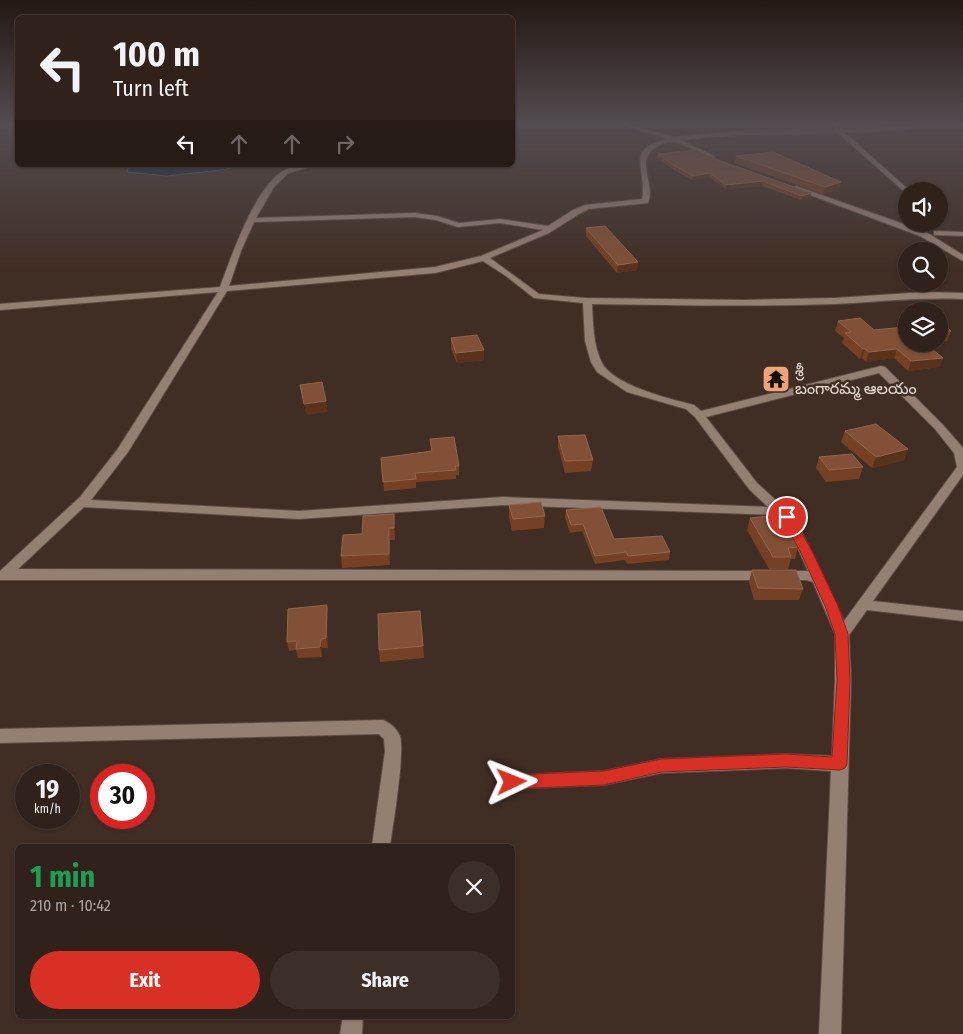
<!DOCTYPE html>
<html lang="en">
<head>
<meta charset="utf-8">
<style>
  body { margin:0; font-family:"Fira Sans Condensed","Noto Sans Telugu",sans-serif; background:#3c2f28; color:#f1f3f6; height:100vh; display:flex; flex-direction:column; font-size:19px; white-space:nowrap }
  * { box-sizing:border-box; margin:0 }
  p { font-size:16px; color:#a8a4a3 }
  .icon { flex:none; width:28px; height:28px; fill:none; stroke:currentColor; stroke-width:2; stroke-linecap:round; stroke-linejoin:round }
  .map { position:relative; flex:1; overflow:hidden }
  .drawer { position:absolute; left:15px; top:844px; width:500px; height:175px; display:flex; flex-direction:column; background:#30221b; border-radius:8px; box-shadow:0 1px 4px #0004,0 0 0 1px #4b3f3a }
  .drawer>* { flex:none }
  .banner { position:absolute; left:15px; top:15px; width:500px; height:152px; border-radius:8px; box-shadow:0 1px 4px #0004,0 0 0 1px #4b3f3a; background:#30221b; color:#f1f3f6; overflow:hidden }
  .fabs { position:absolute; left:898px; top:182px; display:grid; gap:10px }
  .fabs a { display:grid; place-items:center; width:50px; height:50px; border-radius:50%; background:#30221b; box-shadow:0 1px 4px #0004,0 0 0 1px #4b3f3a; font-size:25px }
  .speed { position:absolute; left:15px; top:764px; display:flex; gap:10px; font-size:25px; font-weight:700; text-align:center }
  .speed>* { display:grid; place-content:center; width:65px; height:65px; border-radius:50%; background:#30221b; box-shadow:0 1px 4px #0004,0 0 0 1px #4b3f3a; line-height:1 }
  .speed small { font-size:12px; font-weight:400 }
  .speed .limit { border:8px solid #d22; background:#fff; color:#111 }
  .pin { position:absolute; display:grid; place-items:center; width:42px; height:42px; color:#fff; margin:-21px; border:2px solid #fff; border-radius:50%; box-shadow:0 1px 5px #0007 }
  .me { position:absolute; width:55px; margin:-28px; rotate:88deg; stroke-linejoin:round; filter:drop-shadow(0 0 4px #0008) }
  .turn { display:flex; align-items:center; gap:18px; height:105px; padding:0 15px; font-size:22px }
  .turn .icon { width:65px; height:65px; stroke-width:2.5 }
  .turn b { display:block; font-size:35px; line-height:42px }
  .lanes { display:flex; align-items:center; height:48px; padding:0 15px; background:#0003; justify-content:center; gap:25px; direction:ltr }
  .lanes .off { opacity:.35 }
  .round { display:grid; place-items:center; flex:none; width:52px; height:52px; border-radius:26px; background:#3c2f28 }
  .headline { display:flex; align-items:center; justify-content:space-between; height:85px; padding:0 15px }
  h1 { font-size:30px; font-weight:700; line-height:38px; color:#1e9e55 }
  .action { display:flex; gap:10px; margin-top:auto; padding:10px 15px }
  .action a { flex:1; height:58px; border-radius:30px; background:#d93025; color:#fff; font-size:20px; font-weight:700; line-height:58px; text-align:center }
  .action a+a { background:#3c2f28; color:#f1f3f6 }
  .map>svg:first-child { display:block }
  .water { fill:#062137; stroke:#4a5966 }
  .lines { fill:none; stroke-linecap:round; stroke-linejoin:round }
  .minor-casing { stroke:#5c4d45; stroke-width:2 }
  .minor { fill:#947f73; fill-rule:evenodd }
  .wall { fill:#754023 }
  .shaded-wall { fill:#5a321c }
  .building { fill:#815036; stroke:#91664f }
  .route { fill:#d93025; stroke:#8d1f18 }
  .labels { text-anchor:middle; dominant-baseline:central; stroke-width:5; stroke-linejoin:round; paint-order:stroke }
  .poi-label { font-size:16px; fill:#e7dbd5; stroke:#402e24; text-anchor:start }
</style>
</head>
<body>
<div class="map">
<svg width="963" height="1034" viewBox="0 0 963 1034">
  <rect width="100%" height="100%" fill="#402e24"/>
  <polygon class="water" points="129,165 244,165 221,170 167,176 127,172"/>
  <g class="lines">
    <defs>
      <g id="minor">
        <path d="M622,125h10l42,12 64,-6 96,-2 2,-3 5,3 97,-4 -39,5 -54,3 64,57 1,1h-4v2l-68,-60 -100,2 -58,5 34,16v2l-2,1c-11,-4 -29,-17 -40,-17 -4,-1 -10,2 -14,4 -25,13 -2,36 -10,57l-59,6 -10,5 -30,19 -59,25 49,36 46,4 159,2 91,-2 90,-6 38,1v6c-43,-2 -86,3 -129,5 -81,3 -161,1 -242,0 1,19 1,39 9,57 10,24 69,38 93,44l7,6 180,-45 4,1 58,58 20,23v27l-90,126 90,10v10l-96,-11 -18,25 2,45 -10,354h-22l12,-263 -45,-3 -125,5 -57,12 -92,4 -6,-2 -2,-5 2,-5 6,-2 92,-4 57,-12 125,-5 46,2 3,-76v-46l-22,-52 -7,-2h-806v-9l80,-74 37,-47 101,-158 -218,18v-6l220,-17c12,-32 34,-98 63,-116 9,-5 24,-6 34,-6l-29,8 -14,14 -18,31 159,-5 22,3 22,7 41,-4 48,7 25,-16 12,-5 57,-6c6,-29 -19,-50 25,-60zM415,217l21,3 22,7 42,-4 43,7 -62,26 -46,11 -206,19 12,-35 13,-29zM483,261l23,15 28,22 49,5 2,38 6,21 6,10 30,20 59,17 9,8 54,72 19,18 -265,-10 -204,14 -208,-11 37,-48 99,-161 208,-18zM879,373l56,56 19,24 3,14 -113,154 -45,-95 -8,-12 -34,-31 -51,-66zM503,505l274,10 12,14 19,42 -790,-2 66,-62 215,12z"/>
        <polygon points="796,186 926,232 963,255 963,261 920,236 794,189 794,187"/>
        <polygon points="934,231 963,232 963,236 937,235 934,235"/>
        <path d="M383,720c7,3 14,9 17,16 5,17 -7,89 -10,110h-18l13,-95 -1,-12 -5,-5 -379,9v-14z"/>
        <polygon points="343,1016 363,1016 362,1034 340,1034"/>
      </g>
    </defs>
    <use href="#minor" class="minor-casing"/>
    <use href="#minor" class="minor"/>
  </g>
  <g class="wall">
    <polygon points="658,154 718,160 810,198 801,200 762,186 726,189 709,177 692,180 674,170 657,158"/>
    <polygon points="736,156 839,189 823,194 735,163"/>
    <polygon points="586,228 637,270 617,273 586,236"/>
    <polygon points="906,315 906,344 943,358 939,367 908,371 894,358 866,362 862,358 860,359 842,343 844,338 835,331 838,321 874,330 899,327 897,326 900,316"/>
    <polygon points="939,320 951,331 947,341 939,342"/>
    <polygon points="451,338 484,360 457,363 451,348"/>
    <polygon points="845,431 904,460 872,468 841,442"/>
    <polygon points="558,436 593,460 591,471 565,473 558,447"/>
    <polygon points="430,439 459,466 459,475 456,475 456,479 416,482 416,488 384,491 381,458 431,451"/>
    <polygon points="819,457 863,467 859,479 826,482 816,468"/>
    <polygon points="509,505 545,516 544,528 512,531 509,517"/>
    <polygon points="566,510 614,539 670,552 669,560 627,564 625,560 595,564 582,531 570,533 565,518"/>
    <polygon points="394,514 395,540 390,540 390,565 342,568 341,556 362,534"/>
    <polygon points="750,518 798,547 795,559 791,559 788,569 769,569 747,530"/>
    <polygon points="752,570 803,589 799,600 754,600 749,582"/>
    <polygon points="327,605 328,614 328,648 322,648 322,657 298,658 296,650 289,651 287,642"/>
    <polygon points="420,611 424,658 380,662 379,650"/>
  </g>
  <g class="shaded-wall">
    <polygon points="710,173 709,177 692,180 693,176"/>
    <polygon points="763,181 762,186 726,189 726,185"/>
    <polygon points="841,182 839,189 823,194 825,187"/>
    <polygon points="811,193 810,198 801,200 802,196"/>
    <polygon points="638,262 637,270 617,273 618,265"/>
    <polygon points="863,349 865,349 862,358 860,359"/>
    <polygon points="897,349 894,358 866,362 869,352"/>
    <polygon points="484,350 484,360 457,363 456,353"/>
    <polygon points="943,358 939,367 908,371 911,361"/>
    <polygon points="326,401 328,412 306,415 304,404"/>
    <polygon points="908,449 904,460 872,468 876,457"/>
    <polygon points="389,528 390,540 390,565 389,554"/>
    <polygon points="327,605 328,614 328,648 326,638"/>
    <polygon points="321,639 322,648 322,657 320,647"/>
  </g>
  <g class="building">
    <polygon points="697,150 718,160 811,193 802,196 763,181 726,185 710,173 693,176 675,166 658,154"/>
    <polygon points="773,152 841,182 825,187 736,156"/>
    <polygon points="605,226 638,262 618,265 586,228"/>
    <polygon points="906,315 906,321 900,316"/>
    <polygon points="860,318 874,330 905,327 906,327 906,344 926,344 943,358 911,361 897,349 869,352 865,349 863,349 845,333 851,332 838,321"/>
    <polygon points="939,320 951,331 939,332"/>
    <polygon points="477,335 484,350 456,353 451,338"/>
    <polygon points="322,382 326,401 304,404 300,385"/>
    <polygon points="876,424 908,449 876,457 845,431"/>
    <polygon points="585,435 593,460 565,461 558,436"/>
    <polygon points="454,437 459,466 455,466 456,470 415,473 416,479 383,482 381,458 432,451 430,439"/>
    <polygon points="852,454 863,467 829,470 819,457"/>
    <polygon points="541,502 545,516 513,519 509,505"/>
    <polygon points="601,507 614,539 662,536 670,552 628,556 626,552 595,556 583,524 571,525 566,510"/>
    <polygon points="394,514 394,528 389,528 389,554 341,556 343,535 362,534 363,516"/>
    <polygon points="779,515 798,547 788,548 791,557 773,557 750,518"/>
    <polygon points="752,570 796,570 803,589 758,588"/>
    <polygon points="327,605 326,638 321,639 320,647 296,649 297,641 287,642 288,609"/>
    <polygon points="420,611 423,646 379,650 378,614"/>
  </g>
  <linearGradient id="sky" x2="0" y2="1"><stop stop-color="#231914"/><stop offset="0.46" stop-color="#534c50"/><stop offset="1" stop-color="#534c50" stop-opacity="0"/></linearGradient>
  <rect width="963" height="270" fill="url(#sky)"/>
  <polygon class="route" points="787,513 791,514 812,551 838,606 848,634 850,680 847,764 845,768 840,770 786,767 661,772 604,785 512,789 507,787 505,782 507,777 512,775 604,771 661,759 786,754 832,757 837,680 835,634 825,606 800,551 781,517"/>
  <defs>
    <symbol id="temple-square" viewBox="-11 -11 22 22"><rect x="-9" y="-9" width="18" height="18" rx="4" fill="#efa377" stroke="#402e24"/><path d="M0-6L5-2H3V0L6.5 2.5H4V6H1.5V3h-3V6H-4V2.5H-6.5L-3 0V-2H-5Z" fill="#111"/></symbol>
  </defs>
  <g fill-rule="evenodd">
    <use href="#temple-square" x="760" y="363" width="32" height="32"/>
  </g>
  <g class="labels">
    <g class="poi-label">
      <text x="795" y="370">శ్రీ<tspan x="795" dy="18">బంగారమ్మ ఆలయం</tspan></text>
    </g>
  </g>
</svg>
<div class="fabs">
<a><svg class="icon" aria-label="sound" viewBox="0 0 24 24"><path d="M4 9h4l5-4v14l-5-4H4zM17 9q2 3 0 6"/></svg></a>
<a><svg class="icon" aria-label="search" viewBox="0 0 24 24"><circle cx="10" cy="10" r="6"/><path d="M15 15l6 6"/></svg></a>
<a><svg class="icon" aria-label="layers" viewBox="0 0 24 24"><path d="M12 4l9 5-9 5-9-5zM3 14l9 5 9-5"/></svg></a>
</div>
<div class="speed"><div>19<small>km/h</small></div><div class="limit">30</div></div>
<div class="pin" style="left:787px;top:517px;background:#d93025"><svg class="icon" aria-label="arrive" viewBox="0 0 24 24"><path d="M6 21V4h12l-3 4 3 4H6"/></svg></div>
<svg class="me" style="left:512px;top:782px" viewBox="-20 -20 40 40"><path d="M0-17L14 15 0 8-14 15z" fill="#d93025" stroke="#fff" stroke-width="4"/></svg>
<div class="banner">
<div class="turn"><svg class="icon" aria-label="left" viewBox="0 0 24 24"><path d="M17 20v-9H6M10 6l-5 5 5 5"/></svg><div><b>100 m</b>Turn left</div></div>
<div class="lanes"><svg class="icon" aria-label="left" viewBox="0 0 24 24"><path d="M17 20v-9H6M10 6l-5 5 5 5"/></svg><svg class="icon off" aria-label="ahead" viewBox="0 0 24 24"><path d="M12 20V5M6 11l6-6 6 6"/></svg><svg class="icon off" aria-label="ahead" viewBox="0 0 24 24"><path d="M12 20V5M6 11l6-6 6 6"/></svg><svg class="icon off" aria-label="right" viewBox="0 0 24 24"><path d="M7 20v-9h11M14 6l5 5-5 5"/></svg></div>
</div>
<section class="drawer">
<div class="headline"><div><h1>1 min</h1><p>210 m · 10:42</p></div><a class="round"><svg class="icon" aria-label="close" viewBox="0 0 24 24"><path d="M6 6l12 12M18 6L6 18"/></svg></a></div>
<div class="action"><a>Exit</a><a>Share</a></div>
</section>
</div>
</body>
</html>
